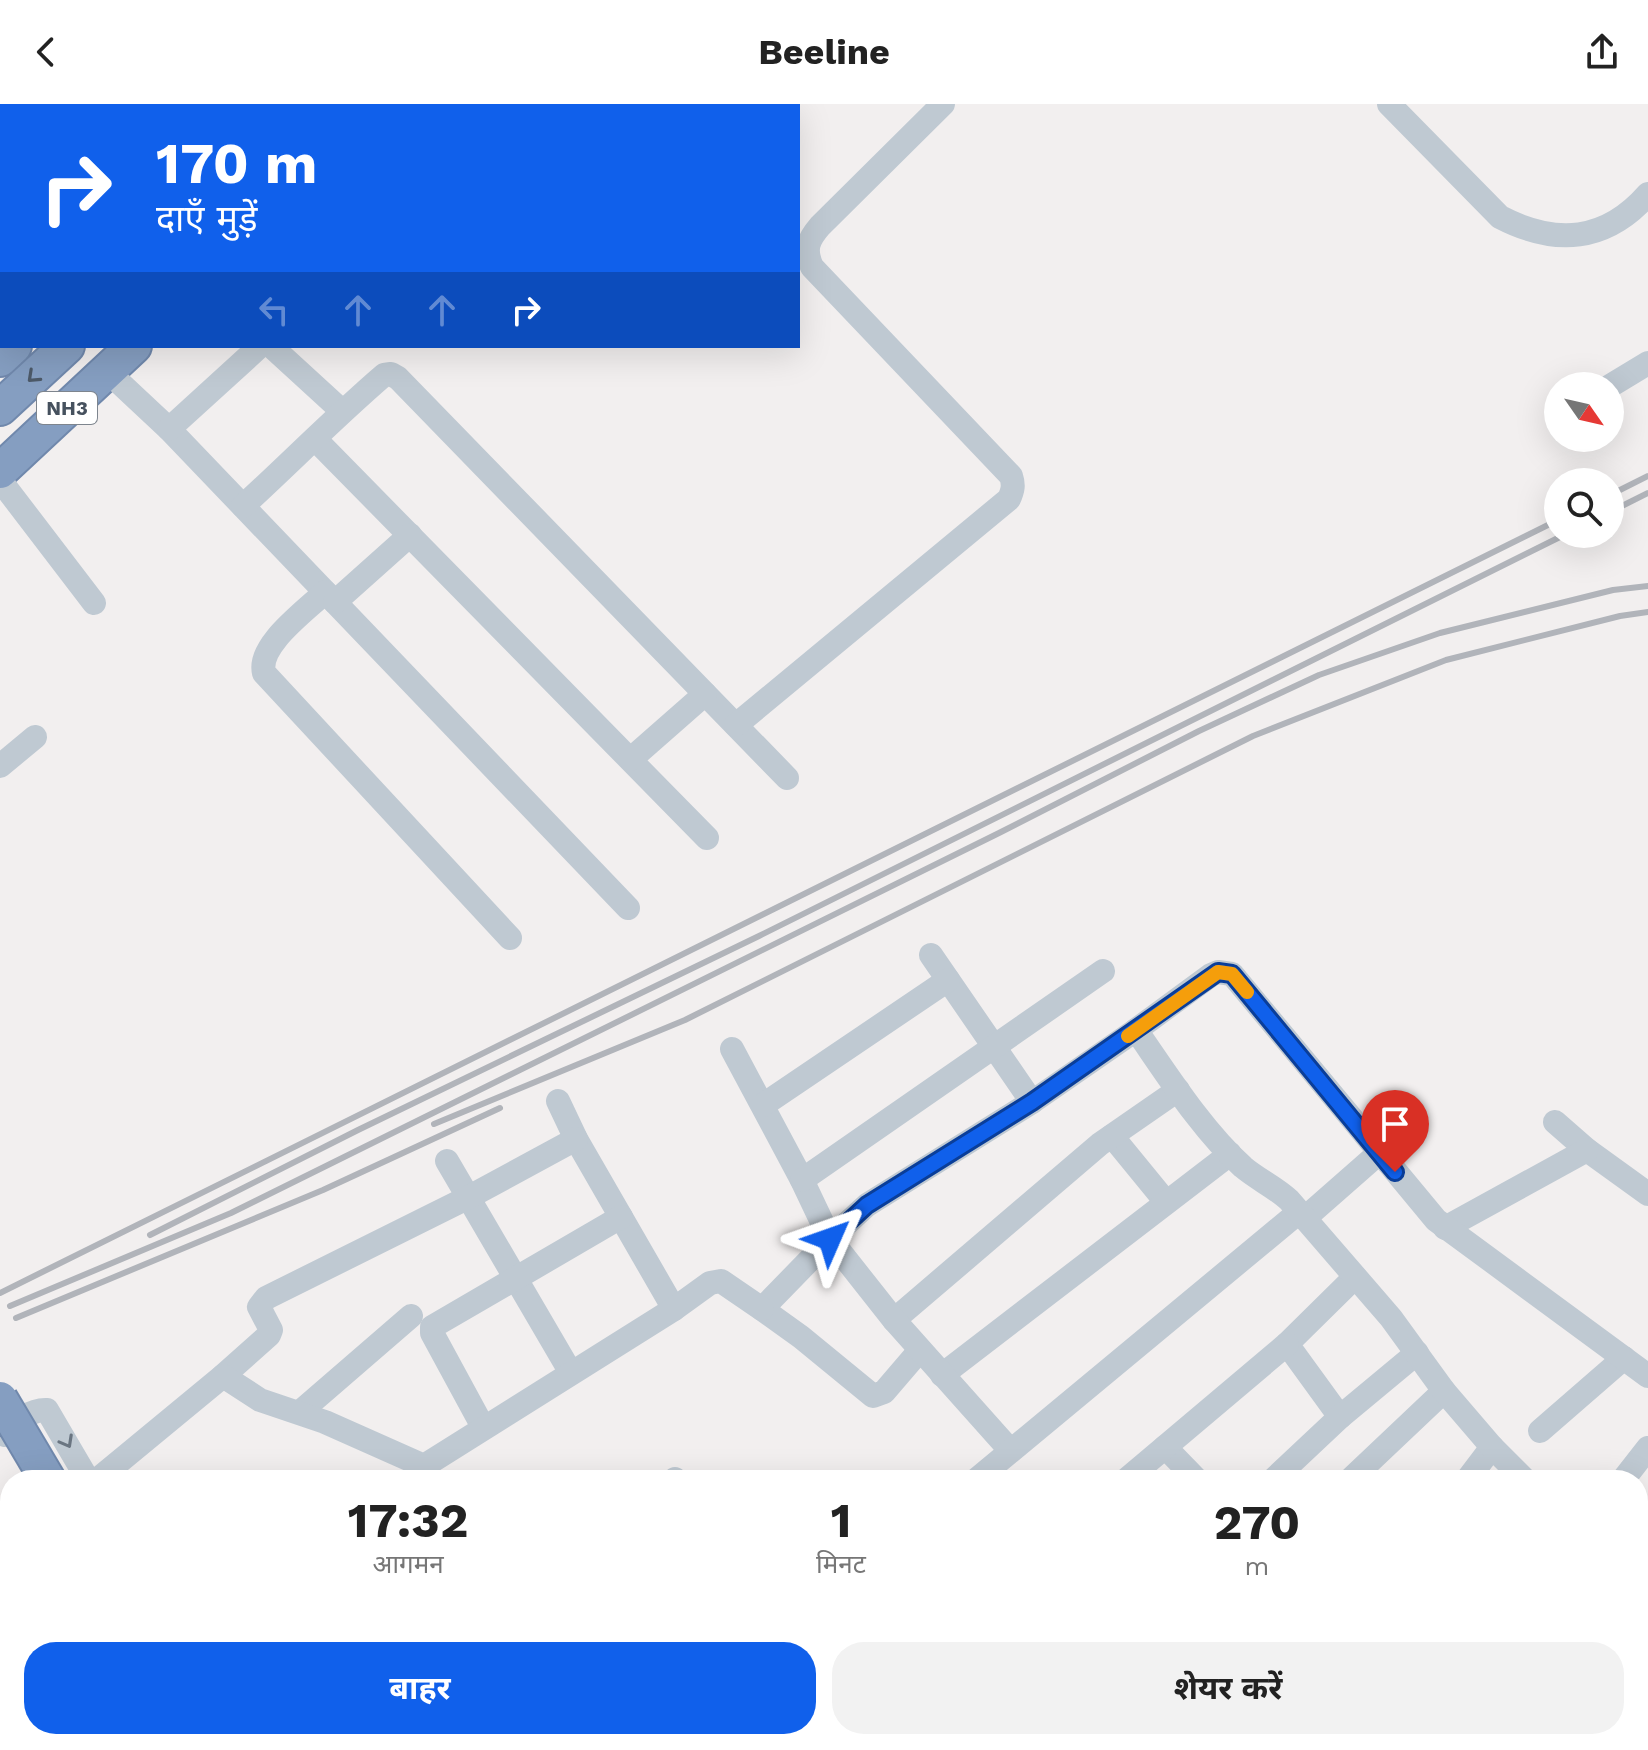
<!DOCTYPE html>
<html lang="hi">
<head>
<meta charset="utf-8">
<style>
  body { margin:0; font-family:"Work Sans","Noto Sans Devanagari",sans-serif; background:#f2f2f2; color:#222; height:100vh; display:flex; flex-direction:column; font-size:30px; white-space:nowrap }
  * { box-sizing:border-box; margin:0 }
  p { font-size:26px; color:#767676 }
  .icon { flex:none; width:44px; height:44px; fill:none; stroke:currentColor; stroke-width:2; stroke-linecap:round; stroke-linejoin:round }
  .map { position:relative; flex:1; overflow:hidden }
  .side { position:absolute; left:0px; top:1366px; width:1648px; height:280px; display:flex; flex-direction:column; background:#fff; border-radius:32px 32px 0 0; box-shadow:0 8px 32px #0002 }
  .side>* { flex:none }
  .top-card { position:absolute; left:0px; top:0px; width:800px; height:244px; box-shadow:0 8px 32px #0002; background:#1060eb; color:#fff; overflow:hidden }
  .needle { width:52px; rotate:124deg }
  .fabs { position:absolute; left:1544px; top:268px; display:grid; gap:16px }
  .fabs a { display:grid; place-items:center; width:80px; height:80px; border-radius:50%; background:#fff; box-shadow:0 8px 32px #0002; font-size:40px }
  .pin { position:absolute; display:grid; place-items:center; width:68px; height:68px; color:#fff; margin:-82px -34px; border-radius:50% 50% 50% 0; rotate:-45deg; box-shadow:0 0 8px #0007 }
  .pin .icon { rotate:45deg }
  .me { position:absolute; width:88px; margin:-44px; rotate:47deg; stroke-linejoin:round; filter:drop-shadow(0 0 6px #0008) }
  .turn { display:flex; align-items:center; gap:28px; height:168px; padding:0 24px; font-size:36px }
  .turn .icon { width:104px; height:104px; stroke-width:2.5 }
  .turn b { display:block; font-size:56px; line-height:68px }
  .lanes { display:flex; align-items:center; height:76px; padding:0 24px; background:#0003; justify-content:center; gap:40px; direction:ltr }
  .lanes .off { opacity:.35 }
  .eta { display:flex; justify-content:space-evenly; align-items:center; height:136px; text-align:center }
  .eta b { font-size:48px; font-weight:700; line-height:56px }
  .button { display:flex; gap:16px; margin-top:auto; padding:16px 24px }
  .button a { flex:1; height:92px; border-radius:32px; background:#1060eb; color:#fff; font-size:32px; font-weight:700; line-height:92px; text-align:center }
  .button a+a { background:#f2f2f2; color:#222 }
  header { display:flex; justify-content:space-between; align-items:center; height:104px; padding:0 24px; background:#fff; font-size:36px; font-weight:700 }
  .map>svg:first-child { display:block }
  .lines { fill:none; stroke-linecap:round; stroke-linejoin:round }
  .highway-casing { stroke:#7088ac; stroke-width:38 }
  .minor { stroke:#bfc9d2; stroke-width:24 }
  .highway { stroke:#859ec1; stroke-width:34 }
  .rail { stroke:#b1b4ba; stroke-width:6 }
  .highway-bridge-casing { stroke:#7088ac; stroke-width:38; stroke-linecap:butt }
  .highway-bridge { stroke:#859ec1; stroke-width:34 }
  .oneway { stroke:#4c5968 }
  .oneway2 { stroke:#6a7581 }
  .route-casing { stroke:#0a3e99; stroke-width:20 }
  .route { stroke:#1060eb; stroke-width:14 }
  .slow { stroke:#f59e0b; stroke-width:14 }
  .labels { text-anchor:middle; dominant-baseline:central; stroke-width:8; stroke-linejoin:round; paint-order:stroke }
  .shield { fill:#fff; stroke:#7e858e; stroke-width:2 }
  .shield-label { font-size:20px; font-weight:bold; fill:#46515e }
</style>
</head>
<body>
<header><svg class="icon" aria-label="back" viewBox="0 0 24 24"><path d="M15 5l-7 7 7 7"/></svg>Beeline<svg class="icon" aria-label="share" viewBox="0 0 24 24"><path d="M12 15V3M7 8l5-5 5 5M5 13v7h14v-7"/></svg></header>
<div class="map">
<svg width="1648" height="1646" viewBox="0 0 1648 1646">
  <rect width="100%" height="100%" fill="#f2efef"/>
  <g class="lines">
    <defs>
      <g id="highway">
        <polyline points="218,2 220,0"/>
        <polyline points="261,2 263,0"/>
        <polyline points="318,2 320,0"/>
        <polyline points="384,2 386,0"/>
        <polyline points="0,209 2,207"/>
        <polyline points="0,255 14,242"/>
        <polyline points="0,304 67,242"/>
        <polyline points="0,367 134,242"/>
        <polyline points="205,1636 212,1646"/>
      </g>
    </defs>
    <use href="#highway" class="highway-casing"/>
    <g class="minor">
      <path d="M1389,0l111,113c56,29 106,25 148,-23"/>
      <polyline points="271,242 342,307"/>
      <polyline points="107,267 169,325 628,804"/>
      <polyline points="1610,282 1648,259"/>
      <polyline points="169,325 260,242"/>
      <polyline points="316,336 707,734"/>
      <polyline points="0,376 94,499"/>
      <path d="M243,402c47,-43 92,-89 141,-131l7,-1 7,4 389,400"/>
      <path d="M325,488c-19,19 -68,53 -61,81l246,265"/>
      <polyline points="335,498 410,431"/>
      <path d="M736,621l273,-226c4,-9 5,-14 2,-23l-199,-209c-8,-18 -4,-27 8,-41l123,-122"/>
      <polyline points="631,655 705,590"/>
      <polyline points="0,662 35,633"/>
      <polyline points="931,851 1032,998"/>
      <polyline points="732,945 802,1076 830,1135 762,1205 801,1233 873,1292 884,1288 920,1246"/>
      <polyline points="558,997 576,1035 674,1205"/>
      <polyline points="763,1001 948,876"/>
      <polyline points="1555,1018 1587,1046 1648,1090"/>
      <polyline points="1112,1032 1166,1098"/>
      <polyline points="447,1057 571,1269"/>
      <polyline points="802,1076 1103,867"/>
      <polyline points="1305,1114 1379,1049"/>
      <polyline points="1445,1124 1587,1046"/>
      <polyline points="894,1216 1100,1040 1178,986"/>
      <polyline points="942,1271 1230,1050"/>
      <polyline points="223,1272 269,1231 271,1226 259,1203 266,1194 469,1093 576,1035"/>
      <polyline points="300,1308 411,1212"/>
      <polyline points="1340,1313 1287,1240 1355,1173"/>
      <polyline points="483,1323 432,1229 432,1223 621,1113"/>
      <polyline points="1540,1327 1624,1254"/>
      <path d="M5,1331c4,-13 29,-26 42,-25l41,70"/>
      <polyline points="1165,1343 1197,1376"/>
      <polyline points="1010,1346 894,1216 830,1135 867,1101 1032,998 1136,926"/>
      <polyline points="675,1375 676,1376"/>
      <polyline points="97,1376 223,1272 260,1296 325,1318 424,1362 674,1205 710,1179 721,1177 762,1205"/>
      <polyline points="976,1376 1299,1108"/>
      <polyline points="1126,1376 1287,1240"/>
      <polyline points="1273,1376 1340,1313 1417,1249"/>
      <polyline points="1350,1376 1444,1287"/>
      <polyline points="1467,1376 1492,1343"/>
      <path d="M1525,1376l-33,-33 -48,-56 -53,-73 -102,-118c-14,-13 -32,-21 -46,-33 -41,-37 -75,-91 -107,-137l75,-55 7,-3 14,2 204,246 212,156"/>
      <polyline points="1623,1376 1648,1344"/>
      <polyline points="0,1455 10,1474"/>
      <polyline points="1638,1568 1648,1575"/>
      <polyline points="244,1636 250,1646"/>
      <polyline points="496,1636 502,1646"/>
      <polyline points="583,1636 590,1646"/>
      <polyline points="743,1636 751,1646"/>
      <polyline points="1033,1636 1048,1646"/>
      <polyline points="1248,1636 1259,1646"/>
      <polyline points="1620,1637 1633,1646"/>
      <polyline points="415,1646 428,1636"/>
      <polyline points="683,1646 697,1636"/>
      <polyline points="799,1646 810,1636"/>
      <polyline points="1412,1646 1420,1636"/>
      <polyline points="1513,1646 1521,1636"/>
    </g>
    <use href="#highway" class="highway"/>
    <g class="rail">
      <polyline points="1610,391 1648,372"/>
      <polyline points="1610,408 1648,389"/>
      <polyline points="434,1020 685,916 1253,632 1446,556 1620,512 1648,508"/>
      <polyline points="150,1131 358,1026 759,832 1566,430"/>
      <polyline points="0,1189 1558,416"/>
      <polyline points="10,1202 231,1109 999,729 1199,627 1319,571 1440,529 1613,486 1648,482"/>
      <polyline points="16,1214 323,1086 500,1004"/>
    </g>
    <defs>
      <polyline id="highway-bridge" points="0,1295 48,1376"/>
    </defs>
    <use href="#highway-bridge" class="highway-bridge-casing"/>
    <use href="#highway-bridge" class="highway-bridge"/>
  </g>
  <defs><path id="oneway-chevron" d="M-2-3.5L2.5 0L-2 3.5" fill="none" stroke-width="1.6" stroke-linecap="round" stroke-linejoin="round" transform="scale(2)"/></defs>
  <use class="oneway" href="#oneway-chevron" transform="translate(33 273) rotate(137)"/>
  <use class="oneway2" href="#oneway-chevron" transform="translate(67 1338) rotate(61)"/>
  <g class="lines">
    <defs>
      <polyline id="route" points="830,1135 867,1101 1032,998 1218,868 1232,870 1395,1068"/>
    </defs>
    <use href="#route" class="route-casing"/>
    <use href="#route" class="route"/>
    <polyline class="slow" points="1128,932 1218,868 1232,870 1247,888"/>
  </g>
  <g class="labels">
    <rect class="shield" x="37" y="288" width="60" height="32" rx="6"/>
    <g class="shield-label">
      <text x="67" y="304">NH3</text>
    </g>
  </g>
</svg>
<div class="fabs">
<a><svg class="needle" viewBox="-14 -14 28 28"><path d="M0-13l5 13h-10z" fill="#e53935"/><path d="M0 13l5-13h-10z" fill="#767676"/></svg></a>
<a><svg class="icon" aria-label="search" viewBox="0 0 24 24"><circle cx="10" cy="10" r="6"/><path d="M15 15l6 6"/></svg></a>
</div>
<div class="pin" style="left:1395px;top:1068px;background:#d93025"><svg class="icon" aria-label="arrive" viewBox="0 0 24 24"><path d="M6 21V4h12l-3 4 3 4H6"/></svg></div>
<svg class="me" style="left:830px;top:1135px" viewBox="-20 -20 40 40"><path d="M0-17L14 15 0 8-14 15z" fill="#1060eb" stroke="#fff" stroke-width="4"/></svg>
<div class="top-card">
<div class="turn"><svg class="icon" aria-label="right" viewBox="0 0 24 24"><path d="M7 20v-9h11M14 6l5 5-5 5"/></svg><div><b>170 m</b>दाएँ मुड़ें</div></div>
<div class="lanes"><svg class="icon off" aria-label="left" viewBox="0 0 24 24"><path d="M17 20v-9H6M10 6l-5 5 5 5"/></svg><svg class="icon off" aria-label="ahead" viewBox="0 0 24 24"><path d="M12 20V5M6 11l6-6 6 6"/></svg><svg class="icon off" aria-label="ahead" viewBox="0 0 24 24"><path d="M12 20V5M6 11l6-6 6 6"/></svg><svg class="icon" aria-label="right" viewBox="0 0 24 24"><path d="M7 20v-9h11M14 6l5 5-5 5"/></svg></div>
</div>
<section class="side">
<div class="eta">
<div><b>17:32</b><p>आगमन</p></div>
<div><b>1</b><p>मिनट</p></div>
<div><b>270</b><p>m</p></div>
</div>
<div class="button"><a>बाहर</a><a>शेयर करें</a></div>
</section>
</div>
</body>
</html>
